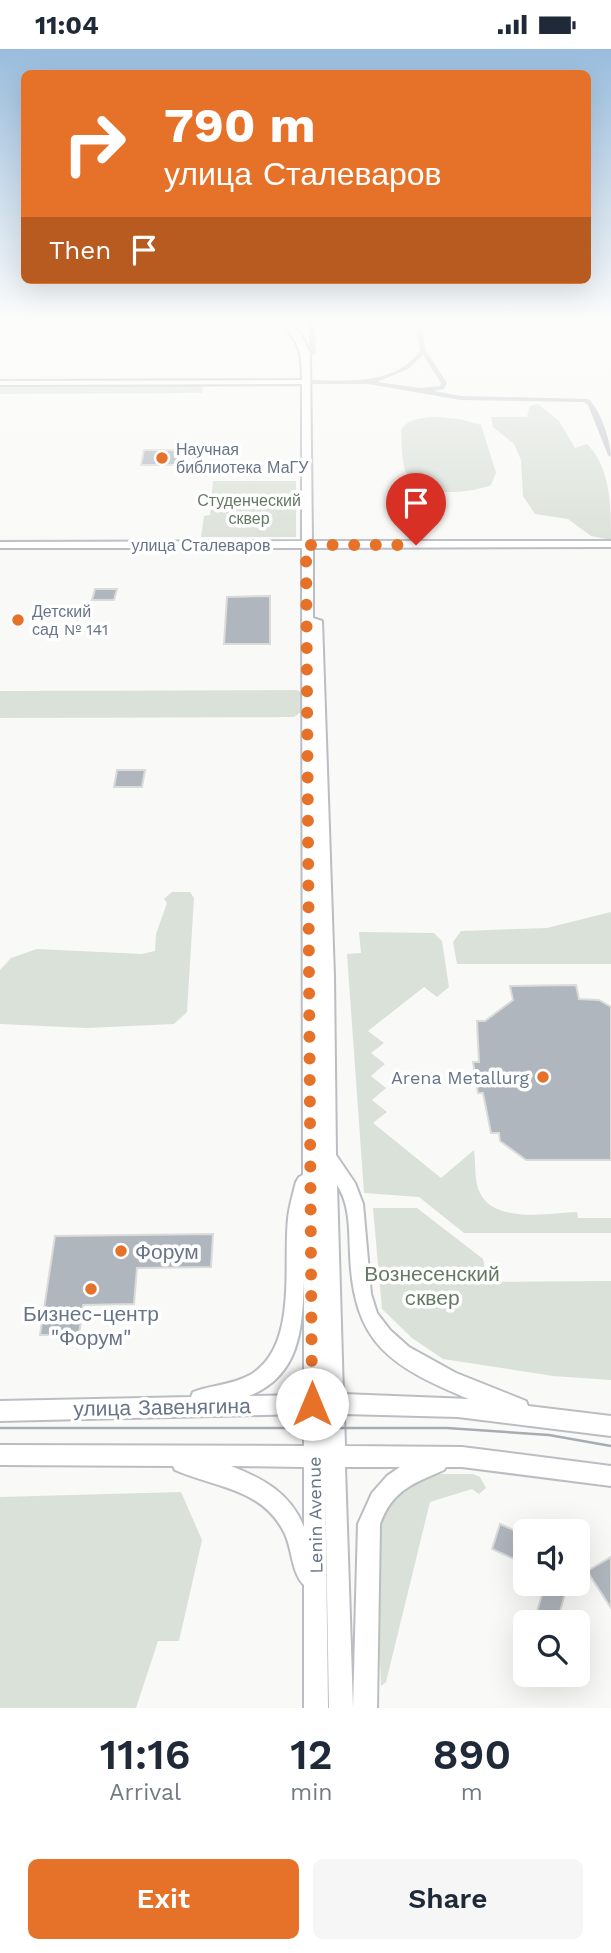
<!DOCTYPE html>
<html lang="en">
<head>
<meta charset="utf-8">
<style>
  body { margin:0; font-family:"Work Sans",sans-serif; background:#f6f6f7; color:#1f2937; height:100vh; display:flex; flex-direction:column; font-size:26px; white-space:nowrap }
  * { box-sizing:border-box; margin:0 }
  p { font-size:23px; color:#747a83 }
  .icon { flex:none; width:38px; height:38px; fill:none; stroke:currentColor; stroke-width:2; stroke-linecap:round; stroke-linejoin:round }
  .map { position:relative; height:1659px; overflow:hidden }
  .details { display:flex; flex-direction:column; background:#fff; flex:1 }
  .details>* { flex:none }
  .guide { position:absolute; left:21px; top:21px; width:570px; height:214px; border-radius:10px; box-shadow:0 7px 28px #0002; background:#e6722a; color:#fff; overflow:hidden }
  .tools { position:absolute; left:513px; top:1470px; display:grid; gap:14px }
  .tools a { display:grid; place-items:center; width:77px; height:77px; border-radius:10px; background:#fff; box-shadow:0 7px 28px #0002; font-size:35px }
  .pin { position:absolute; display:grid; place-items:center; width:60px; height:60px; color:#fff; margin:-72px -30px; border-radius:50% 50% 50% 0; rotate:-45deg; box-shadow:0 0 7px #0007 }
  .pin .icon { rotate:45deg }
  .me { position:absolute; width:77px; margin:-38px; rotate:0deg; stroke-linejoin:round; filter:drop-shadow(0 0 5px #0008) }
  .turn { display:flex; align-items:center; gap:24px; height:147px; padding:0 28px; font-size:32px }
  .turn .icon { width:91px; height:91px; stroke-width:2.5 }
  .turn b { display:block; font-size:49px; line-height:60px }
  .then { display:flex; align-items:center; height:66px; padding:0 28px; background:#0003; gap:14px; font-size:26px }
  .eta { display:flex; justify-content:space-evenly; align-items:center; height:119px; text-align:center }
  .eta b { font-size:42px; font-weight:600; line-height:49px }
  .primary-button { display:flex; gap:14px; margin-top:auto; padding:14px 28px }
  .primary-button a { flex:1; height:80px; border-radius:10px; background:#e6722a; color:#fff; font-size:28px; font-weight:600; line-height:80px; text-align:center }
  .primary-button a+a { background:#f6f6f7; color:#1f2937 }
  .status { display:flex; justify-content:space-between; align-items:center; height:49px; padding:0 35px; background:#fff; direction:ltr }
  .status svg { height:19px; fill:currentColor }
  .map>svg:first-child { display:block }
  .green { fill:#dae1d8 }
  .building { fill:#b0b6be; stroke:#dbdbd9; stroke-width:2 }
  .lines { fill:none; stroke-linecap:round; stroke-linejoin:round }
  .major-casing { stroke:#babdc2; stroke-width:4 }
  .minor { fill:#c7cace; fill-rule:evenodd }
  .major { fill:#fff; fill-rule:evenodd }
  .tram { stroke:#a7acb3; stroke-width:2.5 }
  .route { stroke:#e6722a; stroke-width:12; stroke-dasharray:0 21.6 }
  .poi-dot { fill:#e6722a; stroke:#fff; stroke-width:2.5 }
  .labels { text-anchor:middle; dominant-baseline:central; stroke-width:7; stroke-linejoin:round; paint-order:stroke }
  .far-poi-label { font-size:16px; fill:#687589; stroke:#fff; text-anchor:start }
  .far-park-label { font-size:16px; fill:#647a63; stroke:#fff }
  .far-street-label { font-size:16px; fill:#687589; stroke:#fff }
  .poi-label { font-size:18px; fill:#687589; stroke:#fff; text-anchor:end }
  .street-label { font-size:18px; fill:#687589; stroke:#fff }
  .near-poi-label { font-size:21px; fill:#687589; stroke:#fff; text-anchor:start }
  .near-park-label { font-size:21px; fill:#647a63; stroke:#fff }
  .near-street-label { font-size:21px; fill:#687589; stroke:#fff }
</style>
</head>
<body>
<div class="status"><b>11:04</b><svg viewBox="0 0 49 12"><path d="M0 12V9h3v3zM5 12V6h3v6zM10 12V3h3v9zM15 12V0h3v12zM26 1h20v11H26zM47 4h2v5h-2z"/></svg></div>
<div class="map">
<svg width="611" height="1659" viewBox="0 0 611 1659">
  <rect width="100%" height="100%" fill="#f9f9f7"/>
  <g class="green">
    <polygon points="0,337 203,337 202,344 0,345"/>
    <path d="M538,355l21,17 16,27 12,-4c24,24 24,63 24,96l-20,-4 -23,-17 -33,-5 -12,-18 -2,-36 -7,-16 -21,-17 -2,-10h36l3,-11z"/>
    <path d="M436,368l23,2 22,6 15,48 -5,12c-19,8 -74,14 -84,-10 -6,-12 -5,-32 -6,-45 7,-12 22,-12 35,-13z"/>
    <polygon points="213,432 296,432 296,488 201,488 204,467 210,466"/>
    <polygon points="297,641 301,643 301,663 294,668 0,669 0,642"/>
    <polygon points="172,843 190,843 194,849 187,963 174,975 87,979 0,975 0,921 11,909 37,900 142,905 155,902 156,885 167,854 164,850"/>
    <polygon points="611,863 611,915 457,915 453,893 461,882 547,879"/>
    <path d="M359,883l75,1 8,8 7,46 -12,10 -13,-10 -56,44 16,12 -13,10 14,11 -14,12 15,12 -14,12 15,12 -14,11 68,55 33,-28c2,13 0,32 6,43 15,31 70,20 97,19l1,6h33v15h-147l-45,-36 -55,-4 -17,-239 14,-1z"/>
    <polygon points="373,1159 417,1159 483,1210 488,1233 611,1232 611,1331 553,1327 443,1310 412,1289 382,1260"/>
    <polygon points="436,1425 473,1425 480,1428 486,1439 479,1445 472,1440 430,1453 386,1633 381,1637 375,1484 379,1465 409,1433"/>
    <polygon points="181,1443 202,1491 179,1592 158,1592 136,1659 0,1659 0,1448"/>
  </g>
  <g class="building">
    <polygon points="144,401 182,401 180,416 141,416"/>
    <polygon points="95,540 117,540 114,551 92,551"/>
    <polygon points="270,547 270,595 224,595 227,548"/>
    <polygon points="117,721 145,721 142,738 114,738"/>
    <polygon points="576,936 579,950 599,951 611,958 611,1111 526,1111 500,1092 499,1084 491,1084 483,1044 478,1044 473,1013 479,1013 477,972 485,972 513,951 510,937"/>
    <polygon points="213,1185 211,1218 137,1219 134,1255 83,1256 79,1286 40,1286 55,1187"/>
    <polygon points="500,1475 525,1486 525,1515 492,1500"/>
    <polygon points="611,1508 611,1559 587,1522"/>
    <polygon points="545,1535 568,1535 557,1573 534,1573"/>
  </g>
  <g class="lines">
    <defs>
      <path id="major" d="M280,272h8l14,15 8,17 2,188h299v6l-298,1v70l9,3 12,355 2,179 19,28 8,21 8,90 6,19 13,17 19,17 47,26 70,28 2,5 83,10v20l-153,-19 -114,-3 1,32 117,1 149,19v20l-149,-19h-16l-2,3c-30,13 -52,20 -64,54l-3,184h-24l5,-184 14,-31 15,-17 13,-9h-55l8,241h-24l-4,-236 3,236h-24v-123c-12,-11 -12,-36 -19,-51 -22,-46 -69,-46 -110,-64l-2,-4 -173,-1v-20l304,1v-32l-304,7v-20l191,-4 2,-5c18,-7 39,-7 57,-17 48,-28 33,-108 38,-156 1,-12 5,-25 8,-37l3,-5 4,-2 -1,-627h-302v-6l302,-1v-157l-302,1v-4l302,-1c0,-30 -3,-37 -22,-59zM337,1136c13,19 12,45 13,68 3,91 40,113 119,146l-126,-5zM304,1231v115l-55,1c52,-21 53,-68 55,-116zM231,1417l73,1v60c-14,-34 -40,-48 -73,-61z"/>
    </defs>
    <use href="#major" class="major-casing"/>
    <g class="minor">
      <polygon points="308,272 314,272 316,304 313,306 310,304"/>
      <path d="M415,272h6l5,30 21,32 -3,6 -10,2 27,5 127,3c12,9 23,43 23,58l-3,-2 -20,-50 -4,-3 -123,-2 -93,-16h-62l-3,-2 3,-2c39,0 87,7 114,-29zM423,306l18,28 -1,3 -19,2 -44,-6 31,-13z"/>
    </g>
    <use href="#major" class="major"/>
    <polyline class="tram" points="0,1379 447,1379 549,1386 611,1397"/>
  </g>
  <linearGradient id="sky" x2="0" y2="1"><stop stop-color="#99bdde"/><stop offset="0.54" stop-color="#fcfcfb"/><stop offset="1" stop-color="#fcfcfb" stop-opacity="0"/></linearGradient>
  <rect width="611" height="504" fill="url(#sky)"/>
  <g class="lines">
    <polyline class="route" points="312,1355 306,496 416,496"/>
  </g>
  <g class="poi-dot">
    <circle cx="162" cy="409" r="7"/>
    <circle cx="18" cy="571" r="7"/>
    <circle cx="543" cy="1028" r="7"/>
    <circle cx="121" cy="1202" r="7"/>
    <circle cx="91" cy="1240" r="7"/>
  </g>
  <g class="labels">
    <g class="far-poi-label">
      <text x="176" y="400">Научная<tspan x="176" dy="18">библиотека МаГУ</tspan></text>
      <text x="32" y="562">Детский<tspan x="32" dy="18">сад № 141</tspan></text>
    </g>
    <g class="far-park-label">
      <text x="249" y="451">Студенческий<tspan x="249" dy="18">сквер</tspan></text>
    </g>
    <g class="far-street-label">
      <text x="201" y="496">улица Сталеваров</text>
    </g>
    <g class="poi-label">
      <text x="529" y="1028">Arena Metallurg</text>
    </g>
    <g class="street-label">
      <text transform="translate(315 1466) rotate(-91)">Lenin Avenue</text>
    </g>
    <g class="near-poi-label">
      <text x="135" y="1202">Форум</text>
      <text x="91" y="1264" text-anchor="middle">Бизнес-центр<tspan x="91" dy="24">"Форум"</tspan></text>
    </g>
    <g class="near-park-label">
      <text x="432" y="1224">Вознесенский<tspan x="432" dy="24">cквер</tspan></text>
    </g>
    <g class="near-street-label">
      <text transform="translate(162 1358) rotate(-1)">улица Завенягина</text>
    </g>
  </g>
</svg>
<div class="tools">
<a><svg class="icon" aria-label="sound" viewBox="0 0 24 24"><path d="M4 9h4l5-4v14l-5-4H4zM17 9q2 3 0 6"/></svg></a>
<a><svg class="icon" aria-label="search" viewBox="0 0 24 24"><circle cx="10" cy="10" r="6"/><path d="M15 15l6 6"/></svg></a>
</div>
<div class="pin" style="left:416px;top:496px;background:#d93025"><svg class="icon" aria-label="arrive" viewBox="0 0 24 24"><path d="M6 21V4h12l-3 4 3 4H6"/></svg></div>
<svg class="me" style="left:312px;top:1355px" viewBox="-20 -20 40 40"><circle r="19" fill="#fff"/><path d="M0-13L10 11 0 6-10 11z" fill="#e6722a"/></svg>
<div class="guide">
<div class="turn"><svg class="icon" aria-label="right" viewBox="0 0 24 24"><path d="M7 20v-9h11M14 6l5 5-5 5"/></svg><div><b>790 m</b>улица Сталеваров</div></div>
<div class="then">Then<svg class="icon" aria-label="arrive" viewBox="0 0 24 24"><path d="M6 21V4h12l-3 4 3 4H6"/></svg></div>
</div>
</div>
<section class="details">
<div class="eta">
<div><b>11:16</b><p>Arrival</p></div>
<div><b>12</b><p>min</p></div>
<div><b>890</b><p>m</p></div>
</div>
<div class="primary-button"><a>Exit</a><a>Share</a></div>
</section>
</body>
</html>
